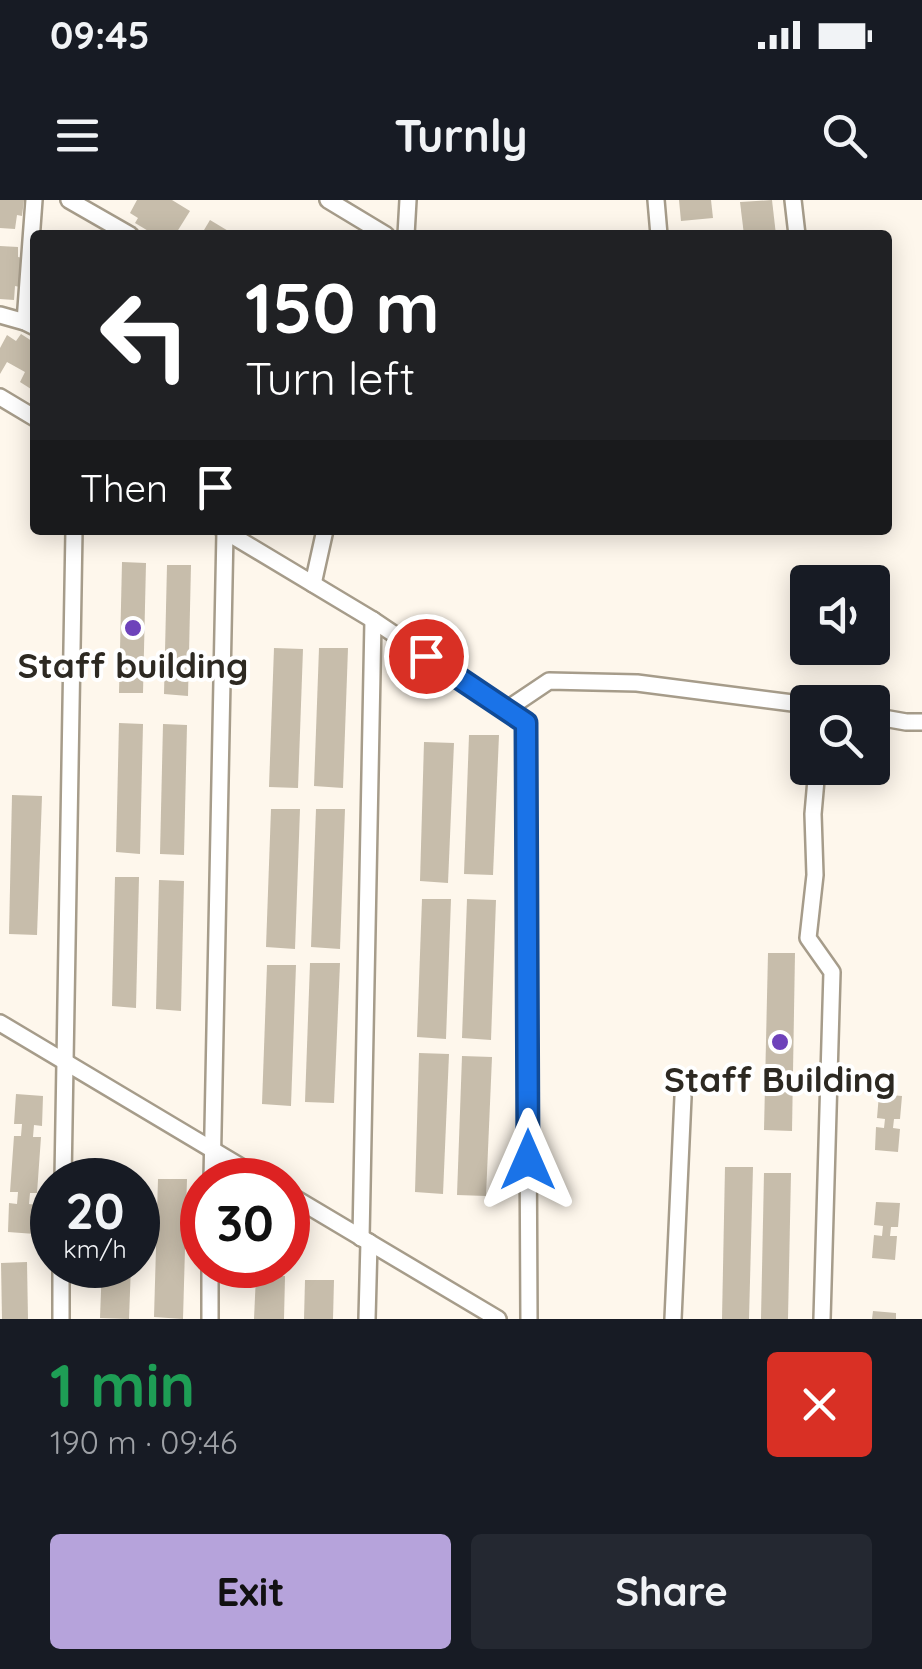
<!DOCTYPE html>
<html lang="en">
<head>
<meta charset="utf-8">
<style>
  body { margin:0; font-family:Quicksand,sans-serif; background:#242831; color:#f1f3f6; height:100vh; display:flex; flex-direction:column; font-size:38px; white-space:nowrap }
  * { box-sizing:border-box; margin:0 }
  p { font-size:32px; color:#9ea1a6 }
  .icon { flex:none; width:55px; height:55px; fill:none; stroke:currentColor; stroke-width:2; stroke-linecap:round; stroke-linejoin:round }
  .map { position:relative; height:1119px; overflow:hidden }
  .drawer { display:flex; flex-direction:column; background:#171b24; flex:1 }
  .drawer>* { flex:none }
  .guide { position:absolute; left:30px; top:30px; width:862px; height:305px; border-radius:10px; box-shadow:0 5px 25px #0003; background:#202124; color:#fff; overflow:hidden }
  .tools { position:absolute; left:790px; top:365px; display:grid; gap:20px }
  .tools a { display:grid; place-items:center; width:100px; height:100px; border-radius:10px; background:#171b24; box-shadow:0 5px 25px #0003; font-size:50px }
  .speed { position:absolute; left:30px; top:958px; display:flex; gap:20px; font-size:50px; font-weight:700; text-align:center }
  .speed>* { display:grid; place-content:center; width:130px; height:130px; border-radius:50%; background:#171b24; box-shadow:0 5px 25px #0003; line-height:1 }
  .speed small { font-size:25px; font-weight:400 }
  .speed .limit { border:15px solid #d22; background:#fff; color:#111 }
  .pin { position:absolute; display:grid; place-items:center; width:85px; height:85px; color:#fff; margin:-42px; border:5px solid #fff; border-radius:50%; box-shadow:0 2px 10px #0007 }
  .me { position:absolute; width:110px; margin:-55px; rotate:0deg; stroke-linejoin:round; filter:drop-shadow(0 0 8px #0008) }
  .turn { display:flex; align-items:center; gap:35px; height:210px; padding:0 50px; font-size:45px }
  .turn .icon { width:130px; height:130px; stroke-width:2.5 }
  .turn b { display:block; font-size:70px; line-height:85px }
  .then { display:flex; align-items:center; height:95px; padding:0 50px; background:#0003; gap:20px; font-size:38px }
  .round { display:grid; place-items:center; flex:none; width:105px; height:105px; border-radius:10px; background:#242831 }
  .head { display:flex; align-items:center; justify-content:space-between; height:170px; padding:0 50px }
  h1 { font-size:60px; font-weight:700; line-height:75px; color:#1e9e55 }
  .primary-button { display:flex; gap:20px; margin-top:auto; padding:20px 50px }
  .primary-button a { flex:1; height:115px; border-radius:10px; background:#b6a3db; color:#111; font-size:40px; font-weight:700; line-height:115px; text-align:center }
  .primary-button a+a { background:#242831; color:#f1f3f6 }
  .status { display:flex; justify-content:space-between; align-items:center; height:70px; padding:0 50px; background:#171b24; direction:ltr }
  .status svg { height:28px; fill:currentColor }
  header { display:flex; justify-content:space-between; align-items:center; height:130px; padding:0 50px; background:#171b24; font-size:45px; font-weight:700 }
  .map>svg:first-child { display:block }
  .building { fill:#c7bdab }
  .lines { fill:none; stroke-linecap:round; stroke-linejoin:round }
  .street-casing { stroke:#a69c8a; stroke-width:20 }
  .street { stroke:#fff; stroke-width:15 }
  .route-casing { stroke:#114b97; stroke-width:25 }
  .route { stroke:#1a73e8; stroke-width:18 }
  .poi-dot { fill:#6e42ba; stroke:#fff; stroke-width:4 }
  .labels { text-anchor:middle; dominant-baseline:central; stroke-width:8; stroke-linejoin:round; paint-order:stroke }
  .poi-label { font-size:35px; font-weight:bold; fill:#2d2922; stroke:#fff }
</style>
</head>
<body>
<div class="status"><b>09:45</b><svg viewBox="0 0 49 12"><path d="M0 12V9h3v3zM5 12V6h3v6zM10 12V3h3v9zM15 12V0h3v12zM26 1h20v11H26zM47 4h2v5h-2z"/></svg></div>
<header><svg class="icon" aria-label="menu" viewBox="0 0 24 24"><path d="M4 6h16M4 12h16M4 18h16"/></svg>Turnly<svg class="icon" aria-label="search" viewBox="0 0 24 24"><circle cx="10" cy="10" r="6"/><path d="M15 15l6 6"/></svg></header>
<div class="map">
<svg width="922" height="1119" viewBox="0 0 922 1119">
  <rect width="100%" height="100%" fill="#fef7ec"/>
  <g class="building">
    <polygon points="0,0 24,0 22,16 17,15 15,29 0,28"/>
    <polygon points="137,0 172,0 190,11 175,35 155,35 135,23 138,18 130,13"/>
    <polygon points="679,0 711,0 713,18 681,21"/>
    <polygon points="772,0 776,35 744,35 740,2"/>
    <polygon points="210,20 235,35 201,35"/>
    <polygon points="0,46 18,47 18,57 23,58 20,87 15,86 14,100 0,99"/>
    <polygon points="21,134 35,143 35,182 31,189 20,182 25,172 7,162 0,174 0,148 7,135 16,141"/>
    <polygon points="122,362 146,363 143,493 119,493"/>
    <polygon points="167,365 191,365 188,496 164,494"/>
    <polygon points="274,448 303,449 298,588 269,587"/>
    <polygon points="319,448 348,448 343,588 314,586"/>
    <polygon points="119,523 143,524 140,654 116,652"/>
    <polygon points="163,524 187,525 184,655 160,654"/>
    <polygon points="469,535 499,535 493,675 464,674"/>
    <polygon points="424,542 454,543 448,683 420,681"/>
    <polygon points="12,595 42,596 37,735 9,734"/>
    <polygon points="271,609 300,609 295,749 266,747"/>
    <polygon points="316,609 345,609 340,749 311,747"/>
    <polygon points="115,677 139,677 136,808 112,806"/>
    <polygon points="159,680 184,681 181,811 156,809"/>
    <polygon points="422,699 451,699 446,839 417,837"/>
    <polygon points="467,699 496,700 491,840 462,838"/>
    <polygon points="768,753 795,753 792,931 764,930"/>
    <polygon points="310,763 340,763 334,903 305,902"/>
    <polygon points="267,765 296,765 291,906 262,904"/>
    <polygon points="419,853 449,854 443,994 415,992"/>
    <polygon points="462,856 492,857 486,996 457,995"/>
    <polygon points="16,894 43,896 42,926 34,925 33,937 41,937 37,993 30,993 29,1004 37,1005 35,1034 8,1032 9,1003 17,1004 18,992 10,992 14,936 21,936 22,924 14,924"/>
    <polygon points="879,894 902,896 900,919 894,919 893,928 900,929 898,952 875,950 876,927 884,928 885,919 877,918"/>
    <polygon points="725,967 753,967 749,1119 722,1119"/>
    <polygon points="764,973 791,973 788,1119 761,1119"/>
    <polygon points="158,979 187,979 183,1119 154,1117"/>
    <polygon points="876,1002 900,1003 898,1027 891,1027 890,1036 897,1036 895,1060 872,1058 874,1035 882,1036 883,1026 874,1025"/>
    <polygon points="27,1062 28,1119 2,1119 1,1063"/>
    <polygon points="102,1065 131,1065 129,1119 100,1118"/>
    <polygon points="256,1075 285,1076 284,1119 254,1119"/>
    <polygon points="305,1080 334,1080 333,1119 304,1119"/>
    <polygon points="873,1111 896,1113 896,1119 872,1119"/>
  </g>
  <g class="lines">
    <defs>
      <g id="street">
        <polyline points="69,0 130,35"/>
        <polyline points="328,0 386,35"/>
        <polyline points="656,0 659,35"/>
        <polyline points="793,0 797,35"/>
        <polyline points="406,35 408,0"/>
        <polyline points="0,115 25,122 35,127"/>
        <polyline points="25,122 34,0"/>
        <polyline points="0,197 35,218"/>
        <polyline points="223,330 373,420 526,523 529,1119"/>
        <polyline points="313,384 325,330"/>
        <polyline points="506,510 549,481 637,483 808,505"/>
        <polyline points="872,516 906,522 922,522"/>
        <polyline points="817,568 813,614 815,675 808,738 832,772 822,1119"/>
        <polyline points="0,823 263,980"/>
        <polyline points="63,980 74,330"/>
        <polyline points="212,980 225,331"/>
        <polyline points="288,994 498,1119"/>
        <polyline points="361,1038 373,420"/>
        <polyline points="61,1119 61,1065"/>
        <polyline points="210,1119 210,1065"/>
        <polyline points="367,1119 369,1042"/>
        <polyline points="673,1119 683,897"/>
      </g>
    </defs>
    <use href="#street" class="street-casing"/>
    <use href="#street" class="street"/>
  </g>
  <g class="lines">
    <defs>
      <polyline id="route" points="426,456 526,523 528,960"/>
    </defs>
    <use href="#route" class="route-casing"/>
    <use href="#route" class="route"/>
  </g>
  <g class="poi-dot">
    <circle cx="133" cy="428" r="10"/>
    <circle cx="780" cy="842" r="10"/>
  </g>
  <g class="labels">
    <g class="poi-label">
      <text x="133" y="465">Staff building</text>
      <text x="780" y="879">Staff Building</text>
    </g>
  </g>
</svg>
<div class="tools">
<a><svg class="icon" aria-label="sound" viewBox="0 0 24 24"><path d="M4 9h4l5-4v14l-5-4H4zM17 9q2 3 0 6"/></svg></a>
<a><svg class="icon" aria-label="search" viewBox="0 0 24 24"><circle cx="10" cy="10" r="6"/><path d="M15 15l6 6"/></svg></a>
</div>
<div class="speed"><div>20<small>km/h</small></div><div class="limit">30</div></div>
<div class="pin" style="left:426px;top:456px;background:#d93025"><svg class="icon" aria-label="arrive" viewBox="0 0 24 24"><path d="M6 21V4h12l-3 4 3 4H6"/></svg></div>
<svg class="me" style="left:528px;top:960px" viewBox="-20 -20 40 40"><path d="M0-17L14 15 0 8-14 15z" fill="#1a73e8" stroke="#fff" stroke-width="4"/></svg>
<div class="guide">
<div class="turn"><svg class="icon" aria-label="left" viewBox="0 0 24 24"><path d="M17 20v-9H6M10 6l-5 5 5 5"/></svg><div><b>150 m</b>Turn left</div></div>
<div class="then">Then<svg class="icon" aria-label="arrive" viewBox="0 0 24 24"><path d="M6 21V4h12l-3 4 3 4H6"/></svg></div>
</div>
</div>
<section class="drawer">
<div class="head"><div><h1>1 min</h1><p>190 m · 09:46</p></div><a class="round" style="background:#d93025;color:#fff"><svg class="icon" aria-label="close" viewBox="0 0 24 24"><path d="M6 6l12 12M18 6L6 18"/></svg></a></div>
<div class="primary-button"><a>Exit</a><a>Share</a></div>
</section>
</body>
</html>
